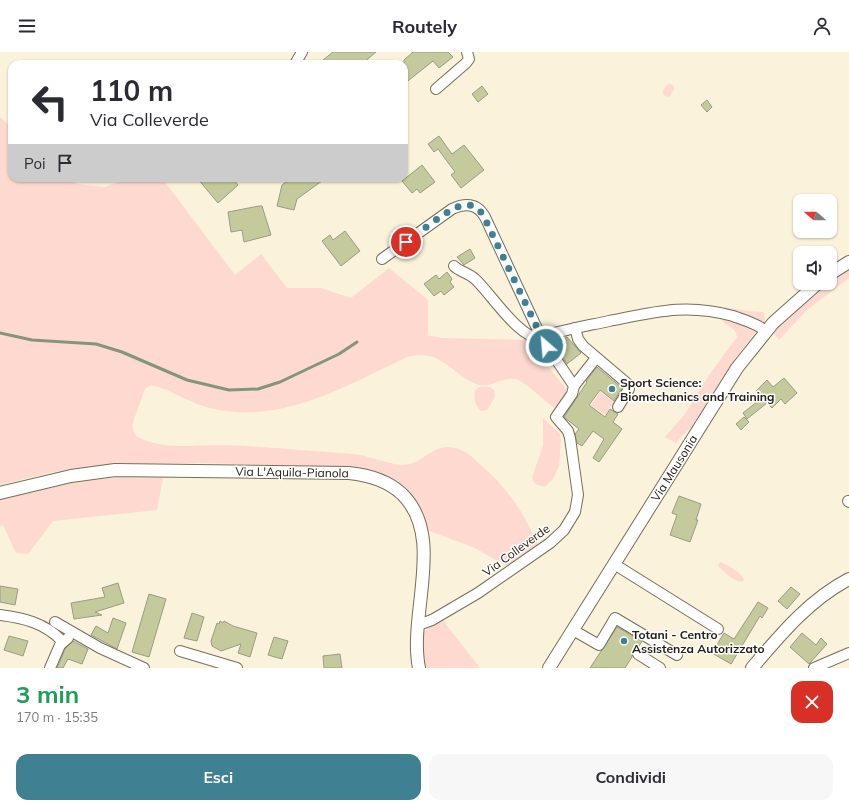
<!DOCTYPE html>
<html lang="it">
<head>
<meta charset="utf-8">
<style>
  body { margin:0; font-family:Mulish,sans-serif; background:#f7f7f7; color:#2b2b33; height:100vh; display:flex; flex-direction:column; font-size:15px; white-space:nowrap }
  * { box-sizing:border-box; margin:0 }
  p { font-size:13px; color:#7c7c81 }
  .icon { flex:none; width:22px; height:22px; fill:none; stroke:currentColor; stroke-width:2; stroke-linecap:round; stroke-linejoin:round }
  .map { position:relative; height:616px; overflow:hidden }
  .panel { display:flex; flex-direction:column; background:#fff; flex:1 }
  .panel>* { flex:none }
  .top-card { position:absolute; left:8px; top:8px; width:400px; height:122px; border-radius:12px; box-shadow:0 1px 3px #0004; background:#fff; color:#2b2b33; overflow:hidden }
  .needle { width:26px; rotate:290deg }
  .tools { position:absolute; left:793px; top:142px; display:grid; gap:8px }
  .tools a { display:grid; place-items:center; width:44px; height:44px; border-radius:8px; background:#fff; box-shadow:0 1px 3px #0004; font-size:20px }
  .pin { position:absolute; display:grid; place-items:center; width:34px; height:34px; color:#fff; margin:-17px; border:2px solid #fff; border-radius:50%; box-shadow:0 1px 4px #0007 }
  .me { position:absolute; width:44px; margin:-22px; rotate:333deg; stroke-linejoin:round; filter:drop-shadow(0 0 3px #0008) }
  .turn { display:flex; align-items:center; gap:14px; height:84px; padding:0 16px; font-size:18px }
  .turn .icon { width:52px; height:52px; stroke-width:2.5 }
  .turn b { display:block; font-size:28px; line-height:34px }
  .then { display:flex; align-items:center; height:38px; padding:0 16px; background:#0003; gap:8px; font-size:15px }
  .round { display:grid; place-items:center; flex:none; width:42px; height:42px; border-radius:12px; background:#f7f7f7 }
  .overview { display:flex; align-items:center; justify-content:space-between; height:68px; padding:0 16px }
  h1 { font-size:24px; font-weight:700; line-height:30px; color:#1e9e55 }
  .primary-button { display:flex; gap:8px; margin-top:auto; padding:8px 16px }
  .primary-button a { flex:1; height:46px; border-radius:12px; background:#3f8192; color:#fff; font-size:16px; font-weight:700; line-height:46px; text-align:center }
  .primary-button a+a { background:#f7f7f7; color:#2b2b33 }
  header { display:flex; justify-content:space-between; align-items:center; height:52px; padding:0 16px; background:#fff; font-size:18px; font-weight:700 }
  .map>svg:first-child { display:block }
  .green { fill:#fdd9cf }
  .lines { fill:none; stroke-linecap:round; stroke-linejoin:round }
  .stream { stroke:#829779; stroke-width:3 }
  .building { fill:#c4ca9c; stroke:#999c86 }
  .minor-casing { stroke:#776e5a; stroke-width:12 }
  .major-casing { stroke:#776e5a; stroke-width:14 }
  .minor { stroke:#fff; stroke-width:10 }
  .major { stroke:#fff; stroke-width:12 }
  .route { stroke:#3f8192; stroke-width:7; stroke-dasharray:0 12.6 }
  .poi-dot { fill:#3f8192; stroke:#fff; stroke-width:1.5 }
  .labels { text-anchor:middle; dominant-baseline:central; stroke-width:3; stroke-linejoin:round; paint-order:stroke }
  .poi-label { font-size:12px; font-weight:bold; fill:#242118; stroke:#fff; text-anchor:start }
  .street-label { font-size:12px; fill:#242118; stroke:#fff }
</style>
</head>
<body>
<header><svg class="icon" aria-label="menu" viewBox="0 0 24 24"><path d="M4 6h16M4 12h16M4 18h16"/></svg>Routely<svg class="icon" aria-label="person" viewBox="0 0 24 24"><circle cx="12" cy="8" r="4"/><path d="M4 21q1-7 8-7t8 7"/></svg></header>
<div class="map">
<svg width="849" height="616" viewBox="0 0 849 616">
  <rect width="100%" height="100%" fill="#fbf2db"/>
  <g class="green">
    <path d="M669,32l4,1 1,4 -4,7 -3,1 -4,-3c0,-5 2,-8 6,-10z"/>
    <path d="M0,65l12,11v50h58l7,6 28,3 24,-9h33l73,97 26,-21 26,34h34l30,10 38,-30 39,32v34l-2,1 16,3 84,2 42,51 -13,17c-13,-8 -24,-22 -37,-28 -14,-6 -27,10 -42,4 -25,-10 -37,-38 -71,-26 -59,28 -123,66 -191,51 -22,-4 -41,-19 -63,-24l-6,4 -12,33c-2,11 4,16 14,19 25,9 53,3 79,4 42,2 84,6 126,9 17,1 34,10 50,11 24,0 31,-27 59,-15 8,3 14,10 21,16 28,25 42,47 57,81l-29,21 -35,-20 -48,-18 -10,-25 -72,-38 -145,-4 -94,2 -53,7 -53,13z"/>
    <polygon points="849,217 849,226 807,258 779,288 772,279 807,246"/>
    <path d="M724,255l24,4 16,1 1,10c-29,30 -48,67 -70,101 -5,7 -14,12 -19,20l-11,-6 20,-23 24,-39 28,-38c-3,-17 -20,-5 -13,-30z"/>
    <path d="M480,335h10l4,3 1,7 -8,13 -6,1c-7,-7 -7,-12 -6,-21z"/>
    <polygon points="600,340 614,350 605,363 591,353"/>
    <polygon points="543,366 560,382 561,387 559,414 553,427 545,435 535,432 532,426 543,393"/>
    <polygon points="127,424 163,425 157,458 53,469 28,502 16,501 3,473 0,474 0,446 66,431"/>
    <path d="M720,510c8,3 21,10 24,18l-3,2c-9,-2 -17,-10 -23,-16z"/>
    <polygon points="441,566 480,616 424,616 421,582"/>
  </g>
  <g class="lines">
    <polyline class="stream" points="0,281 32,288 96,292 122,300 187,328 229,338 258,337 280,330 339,302 357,290"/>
  </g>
  <g class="building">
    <polygon points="333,0 376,0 362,12 318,12"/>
    <polygon points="413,0 448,0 453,5 439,16 433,9 404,32 404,8"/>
    <polygon points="482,34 488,42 478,50 472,42"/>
    <polygon points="707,48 712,55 707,60 701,53"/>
    <polygon points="439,84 452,102 464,93 484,118 461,136 451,123 455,120 438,97 434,100 428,92"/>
    <polygon points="422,113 435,130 420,141 417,137 412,141 402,129"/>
    <polygon points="197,126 232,126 238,133 218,151"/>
    <polygon points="291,126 326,126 297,147 294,158 277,154 282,133"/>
    <polygon points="259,154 262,154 271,183 244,190 242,178 231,180 228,160"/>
    <polygon points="345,179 360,199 341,214 322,189 330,183 333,188"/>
    <polygon points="470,197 475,206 464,213 457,205"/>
    <polygon points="447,220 452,227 450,230 454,235 444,243 441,239 434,244 424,232 436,223 439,227"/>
    <polygon points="567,285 581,301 567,312 554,292"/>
    <polygon points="597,315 622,336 614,349 600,338 589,353 605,365 610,357 618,362 613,370 622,377 599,410 593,406 604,387 593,379 582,394 577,391 575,382 579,377 564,365 587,330 586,329"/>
    <polygon points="784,326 797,341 785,352 781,347 772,356 767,351 747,367 743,361 762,346 756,339 767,328 773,335"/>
    <polygon points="744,365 749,370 741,378 736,372"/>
    <polygon points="679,444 701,452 696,468 698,468 690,490 670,483 677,463 672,461"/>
    <polygon points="118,531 124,551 95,560 102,563 74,567 71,551 105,545 102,536"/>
    <polygon points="0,534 18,537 15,553 0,550"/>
    <polygon points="791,535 800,542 787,557 778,549"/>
    <polygon points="149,542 166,547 149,605 132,600"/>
    <polygon points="758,550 768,556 762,566 760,564 731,612 712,601 724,581 734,587"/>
    <polygon points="192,561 204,565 197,589 184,586"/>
    <polygon points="113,566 126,571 117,597 91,583 96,574 108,581"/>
    <polygon points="220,569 223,571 224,569 233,574 257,581 250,605 238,601 241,592 221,599 212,594 211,589 217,571 219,572"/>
    <polygon points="617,575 642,589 638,596 632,599 632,605 625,616 590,616"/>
    <polygon points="802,581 816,593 821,586 827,592 809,612 790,595"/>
    <polygon points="9,584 28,589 23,604 4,598"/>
    <polygon points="274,585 288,589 282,607 268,603"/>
    <polygon points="73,589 88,597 82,612 68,607 63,616 57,616 65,597"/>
    <polygon points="340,602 342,616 324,616 323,604"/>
  </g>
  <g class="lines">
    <defs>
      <g id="minor">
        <polyline points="295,12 302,0"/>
        <polyline points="436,37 466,11 469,7 467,0"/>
        <path d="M382,207l70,-50c13,-6 25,-6 33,8l56,120c-19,6 -52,-46 -66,-58 -6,-6 -15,-7 -21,-13"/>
        <polyline points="575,276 578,287 583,294 629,333 629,337 618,355"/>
        <polyline points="574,334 596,306"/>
        <polyline points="848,449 849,450"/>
        <polyline points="614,512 718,577"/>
        <path d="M0,563c24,3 45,8 62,26"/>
        <polyline points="55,570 100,596 144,616"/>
        <path d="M418,573l14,-5 46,-27 72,-50 14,-13 11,-18 3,-17 -8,-57 -2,-7 -12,-14 16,-23 2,-8 -33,-49c22,-7 45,-11 68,-16 46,-9 77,-18 124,-5 11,4 23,7 33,15"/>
        <polyline points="573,578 599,593 615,566 677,603"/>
        <polyline points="180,599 237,616"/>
        <polyline points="638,602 660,616"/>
        <polyline points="50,616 60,593 68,586"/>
        <polyline points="814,616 849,601"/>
      </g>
      <g id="major">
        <polyline points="830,222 849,210"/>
        <path d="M0,441l71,-17 44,-6 234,3c20,2 38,7 53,21 44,43 6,120 17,174"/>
        <polyline points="549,616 737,316 773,271 818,231"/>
        <path d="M752,616c29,-34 57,-68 97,-89"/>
      </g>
    </defs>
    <use href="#minor" class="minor-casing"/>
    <use href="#major" class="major-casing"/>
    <use href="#minor" class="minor"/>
    <use href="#major" class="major"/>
  </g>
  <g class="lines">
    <path class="route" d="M406,190c12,-8 45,-36 58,-37 9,-1 16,4 20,12l62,129"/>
  </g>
  <g class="poi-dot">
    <circle cx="612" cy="337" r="4"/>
    <circle cx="624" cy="589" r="4"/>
  </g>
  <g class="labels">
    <g class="poi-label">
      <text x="620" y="330">Sport Science:<tspan x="620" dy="14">Biomechanics and Training</tspan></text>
      <text x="632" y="582">Totani - Centro<tspan x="632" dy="14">Assistenza Autorizzato</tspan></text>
    </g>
    <g class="street-label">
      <text transform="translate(674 416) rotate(-58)">Via Mausonia</text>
      <text transform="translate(292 420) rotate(1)">Via L'Aquila-Pianola</text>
      <text transform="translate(516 498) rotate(-36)">Via Colleverde</text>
    </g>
  </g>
</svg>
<div class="tools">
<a><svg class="needle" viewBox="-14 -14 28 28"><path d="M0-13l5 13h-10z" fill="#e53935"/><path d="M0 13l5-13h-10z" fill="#7c7c81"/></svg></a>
<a><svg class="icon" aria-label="sound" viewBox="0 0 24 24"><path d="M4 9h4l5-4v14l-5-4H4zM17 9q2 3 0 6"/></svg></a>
</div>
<div class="pin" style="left:406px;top:190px;background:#d93025"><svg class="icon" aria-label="arrive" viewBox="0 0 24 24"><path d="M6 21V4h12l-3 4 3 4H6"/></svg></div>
<svg class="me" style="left:546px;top:294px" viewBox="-20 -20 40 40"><circle r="17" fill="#3f8192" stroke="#fff" stroke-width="3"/><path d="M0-11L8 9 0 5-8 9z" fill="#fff"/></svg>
<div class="top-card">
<div class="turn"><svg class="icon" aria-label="left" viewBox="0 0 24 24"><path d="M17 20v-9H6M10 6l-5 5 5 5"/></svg><div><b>110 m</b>Via Colleverde</div></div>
<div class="then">Poi<svg class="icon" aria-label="arrive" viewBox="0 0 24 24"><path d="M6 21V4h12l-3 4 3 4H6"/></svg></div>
</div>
</div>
<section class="panel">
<div class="overview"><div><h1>3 min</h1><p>170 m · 15:35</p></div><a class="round" style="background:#d93025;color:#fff"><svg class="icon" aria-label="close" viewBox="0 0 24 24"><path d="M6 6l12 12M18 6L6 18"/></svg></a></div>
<div class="primary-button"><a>Esci</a><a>Condividi</a></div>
</section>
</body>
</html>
